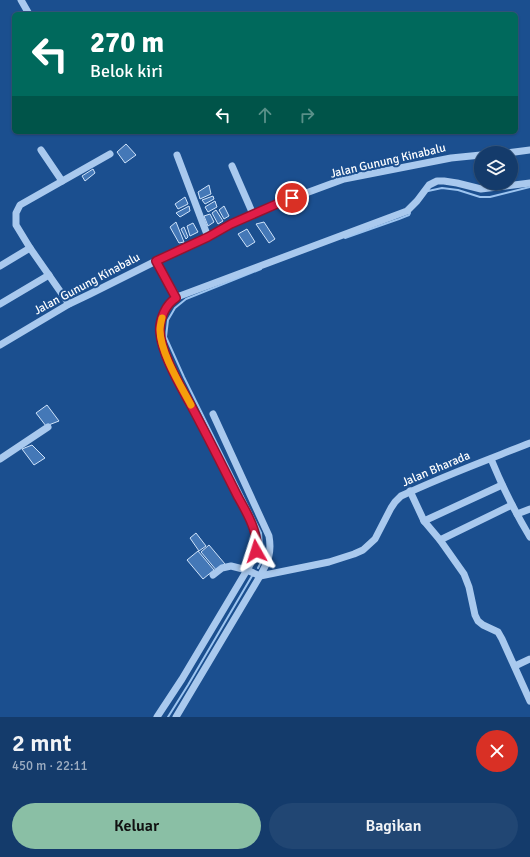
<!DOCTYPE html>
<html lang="id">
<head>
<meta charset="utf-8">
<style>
  body { margin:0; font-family:Signika,sans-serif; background:#214673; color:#f1f3f6; height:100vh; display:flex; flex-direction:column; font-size:15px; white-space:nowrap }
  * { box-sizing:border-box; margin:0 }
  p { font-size:13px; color:#9dadc1 }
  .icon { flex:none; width:22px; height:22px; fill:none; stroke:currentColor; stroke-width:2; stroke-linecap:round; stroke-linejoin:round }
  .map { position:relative; height:717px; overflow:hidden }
  .side { display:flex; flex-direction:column; background:#143b6b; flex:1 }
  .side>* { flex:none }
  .hud { position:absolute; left:12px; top:12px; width:506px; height:122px; border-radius:6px; box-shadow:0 1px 3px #0004,0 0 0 1px #33557e; background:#00695c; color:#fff; overflow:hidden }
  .controls { position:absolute; left:474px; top:146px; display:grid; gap:8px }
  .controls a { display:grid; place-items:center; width:44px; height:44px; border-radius:50%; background:#143b6b; box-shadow:0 1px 3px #0004,0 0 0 1px #33557e; font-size:20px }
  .pin { position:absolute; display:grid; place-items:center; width:34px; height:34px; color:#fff; margin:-17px; border:2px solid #fff; border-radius:50%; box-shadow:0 1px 4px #0007 }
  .me { position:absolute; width:44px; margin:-22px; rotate:354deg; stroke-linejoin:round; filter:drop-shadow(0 0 3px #0008) }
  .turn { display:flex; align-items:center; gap:14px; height:84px; padding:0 12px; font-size:18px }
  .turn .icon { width:52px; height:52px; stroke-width:2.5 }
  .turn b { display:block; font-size:28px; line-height:34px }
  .lanes { display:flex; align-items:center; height:38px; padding:0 12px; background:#0003; justify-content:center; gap:20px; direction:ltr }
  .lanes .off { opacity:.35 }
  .round { display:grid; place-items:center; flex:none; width:42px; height:42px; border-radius:21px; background:#214673 }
  .summary { display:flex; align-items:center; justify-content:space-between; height:68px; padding:0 12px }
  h1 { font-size:24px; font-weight:600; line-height:30px }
  .button { display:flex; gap:8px; margin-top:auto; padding:8px 12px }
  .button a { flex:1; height:46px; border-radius:24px; background:#8abfa5; color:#111; font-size:16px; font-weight:600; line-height:46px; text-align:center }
  .button a+a { background:#214673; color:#f1f3f6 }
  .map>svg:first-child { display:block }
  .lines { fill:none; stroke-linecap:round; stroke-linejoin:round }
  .stream { stroke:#9cc4f0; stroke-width:2 }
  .building { fill:#4478b7; stroke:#cfe3fa }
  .minor { stroke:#a9c9ee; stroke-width:7 }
  .route-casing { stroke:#92132f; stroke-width:10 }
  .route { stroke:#e11d48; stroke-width:7 }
  .slow { stroke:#f59e0b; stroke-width:7 }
  .labels { text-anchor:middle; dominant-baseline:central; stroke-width:4; stroke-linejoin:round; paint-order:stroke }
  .street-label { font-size:12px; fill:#fff; stroke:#1b4f8f }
</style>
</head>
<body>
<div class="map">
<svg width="530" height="717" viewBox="0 0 530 717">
  <rect width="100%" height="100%" fill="#1b4f8f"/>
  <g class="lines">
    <g class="stream">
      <polyline points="428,191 442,188 458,190 480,197 490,197 530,187"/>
      <polyline points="345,238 399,219 409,215 410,213"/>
      <polyline points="258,568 263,558 261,533 184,377 166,337 168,320 175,308 186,299 261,269"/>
      <polyline points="168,717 188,685 252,576"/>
    </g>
  </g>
  <g class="building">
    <polygon points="126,144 136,155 125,163 117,152"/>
    <polygon points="93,169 95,173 85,181 82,176"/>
    <polygon points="209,185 211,194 200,199 198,192"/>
    <polygon points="213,196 214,199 205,204 202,200"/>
    <polygon points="185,197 188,204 178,209 175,204"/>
    <polygon points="215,201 217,207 208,212 205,207"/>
    <polygon points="189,206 190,211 180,217 176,213"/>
    <polygon points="224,206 229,216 224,219 219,210"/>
    <polygon points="216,210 223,221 218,224 212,213"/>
    <polygon points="210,214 214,222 208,226 204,216"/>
    <polygon points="176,222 184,242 179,243 170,227"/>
    <polygon points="264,222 275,239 269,243 256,224"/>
    <polygon points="193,223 198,232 190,236 187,226"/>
    <polygon points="184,227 188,237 186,239 181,229"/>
    <polygon points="247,229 255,242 247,247 238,234"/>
    <polygon points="47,405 59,421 46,426 36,413"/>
    <polygon points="32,445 45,458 34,465 22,449"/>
    <polygon points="196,533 206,546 199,551 190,538"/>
    <polygon points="209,545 225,564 217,571 201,552"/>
    <polygon points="198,551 214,570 203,579 187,560"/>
  </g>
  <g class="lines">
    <g class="minor">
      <polyline points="21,0 29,14"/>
      <polyline points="41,150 62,181"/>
      <polyline points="507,153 530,150"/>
      <polyline points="177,155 208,237"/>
      <polyline points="232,166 253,214"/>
      <polyline points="156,261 177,297"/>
      <polyline points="0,266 30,248"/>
      <polyline points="0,304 49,275"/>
      <polyline points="69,304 30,248 16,225 16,213 20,205 110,154"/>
      <polyline points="0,345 69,304 90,294 156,261 208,237 231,224 279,203 344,179 451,158 481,155"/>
      <polyline points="0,459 48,427"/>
      <path d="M491,459c11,27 24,53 39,78"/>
      <polyline points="410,491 424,521 440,540 464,574 469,587 475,615 478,621 483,625 498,632 502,639 530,701"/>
      <polyline points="517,514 530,509"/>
      <polyline points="424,521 502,485"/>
      <polyline points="440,540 512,505"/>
      <path d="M213,575l9,-7 9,-2 16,4 13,6 69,-14 25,-8 9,-4 12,-11 16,-31 4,-6 6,-6c42,-20 86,-36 129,-53"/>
      <polyline points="515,666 530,659"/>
      <path d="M157,717l25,-38 65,-109c4,-7 9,-15 10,-23 1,-13 -12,-36 -18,-48 -14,-28 -28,-56 -43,-84 -12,-22 -35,-58 -36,-83 -1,-13 6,-28 17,-35l230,-86 10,-10 12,-16 8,-4h7l13,2 24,6 49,-6"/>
      <path d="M176,717l84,-141c8,-14 12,-23 9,-40l-56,-122"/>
    </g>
  </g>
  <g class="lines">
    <defs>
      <path id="route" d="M256,551c4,-16 -10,-40 -18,-54 -14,-28 -28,-56 -43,-84 -12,-23 -33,-56 -35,-81 -1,-13 6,-28 16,-34l-20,-37 52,-24 23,-13 48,-21 13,-5"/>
    </defs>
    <use href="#route" class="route-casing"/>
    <use href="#route" class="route"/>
    <path class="slow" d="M162,318c-1,4 -2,8 -2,12 0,22 21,56 31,75"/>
  </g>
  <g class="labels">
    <g class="street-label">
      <text transform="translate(388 161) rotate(-13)">Jalan Gunung Kinabalu</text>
      <text transform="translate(87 284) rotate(-28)">Jalan Gunung Kinabalu</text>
      <text transform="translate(436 469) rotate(-23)">Jalan Bharada</text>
    </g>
  </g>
</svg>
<div class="controls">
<a><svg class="icon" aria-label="layers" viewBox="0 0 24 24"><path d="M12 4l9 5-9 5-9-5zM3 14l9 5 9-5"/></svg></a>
</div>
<div class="pin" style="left:292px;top:198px;background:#d93025"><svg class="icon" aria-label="arrive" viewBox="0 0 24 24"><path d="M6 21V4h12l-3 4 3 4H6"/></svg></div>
<svg class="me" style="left:256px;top:551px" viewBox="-20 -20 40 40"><path d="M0-17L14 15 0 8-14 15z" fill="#e11d48" stroke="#fff" stroke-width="4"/></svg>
<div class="hud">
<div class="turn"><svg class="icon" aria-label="left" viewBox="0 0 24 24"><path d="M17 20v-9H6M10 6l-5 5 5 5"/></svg><div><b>270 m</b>Belok kiri</div></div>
<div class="lanes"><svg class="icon" aria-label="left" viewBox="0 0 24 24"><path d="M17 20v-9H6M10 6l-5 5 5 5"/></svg><svg class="icon off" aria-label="ahead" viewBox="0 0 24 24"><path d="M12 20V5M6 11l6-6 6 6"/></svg><svg class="icon off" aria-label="right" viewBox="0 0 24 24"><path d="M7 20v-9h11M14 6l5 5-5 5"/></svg></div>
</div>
</div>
<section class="side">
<div class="summary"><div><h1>2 mnt</h1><p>450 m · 22:11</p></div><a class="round" style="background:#d93025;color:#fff"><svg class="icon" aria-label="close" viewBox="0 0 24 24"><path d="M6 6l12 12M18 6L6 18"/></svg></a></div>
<div class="button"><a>Keluar</a><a>Bagikan</a></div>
</section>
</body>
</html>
